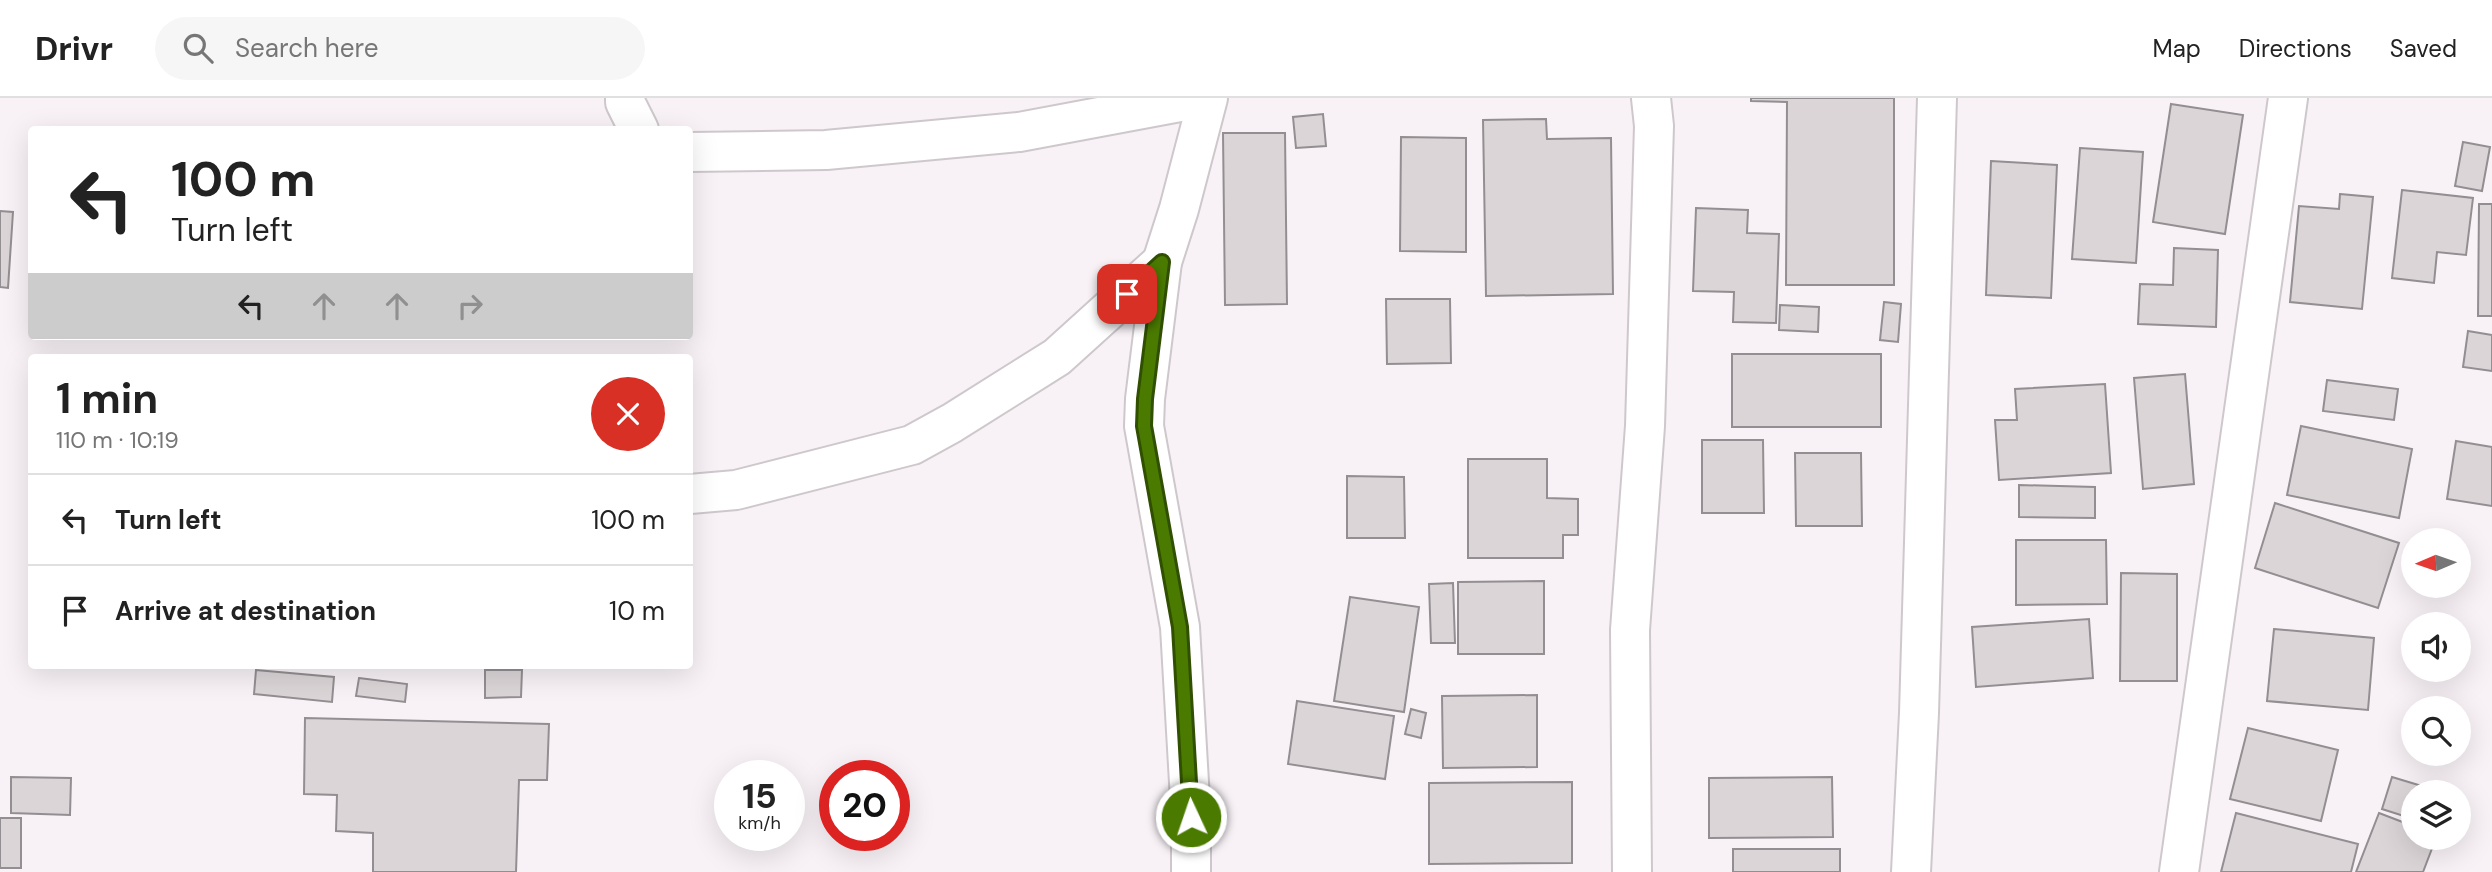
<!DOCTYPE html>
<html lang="en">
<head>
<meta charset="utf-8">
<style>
  body { margin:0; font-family:"DM Sans",sans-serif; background:#f6f6f6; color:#222; height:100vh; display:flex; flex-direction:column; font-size:26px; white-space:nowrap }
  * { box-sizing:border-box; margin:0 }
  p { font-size:23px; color:#767676 }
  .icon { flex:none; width:38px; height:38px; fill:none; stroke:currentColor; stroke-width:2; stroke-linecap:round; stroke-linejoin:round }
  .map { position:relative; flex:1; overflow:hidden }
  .panel { position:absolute; left:28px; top:256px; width:665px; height:315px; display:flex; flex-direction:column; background:#fff; border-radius:7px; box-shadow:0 7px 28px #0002 }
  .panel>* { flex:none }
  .guide { position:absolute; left:28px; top:28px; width:665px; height:214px; border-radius:7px; box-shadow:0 7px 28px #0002; background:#fff; color:#222; overflow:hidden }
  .needle { width:46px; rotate:268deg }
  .tools { position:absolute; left:2401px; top:430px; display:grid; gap:14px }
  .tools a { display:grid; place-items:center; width:70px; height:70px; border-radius:50%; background:#fff; box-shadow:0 7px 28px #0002; font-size:35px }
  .speed { position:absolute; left:714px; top:662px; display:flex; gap:14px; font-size:35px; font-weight:700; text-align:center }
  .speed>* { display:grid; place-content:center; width:91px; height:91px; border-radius:50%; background:#fff; box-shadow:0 7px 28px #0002; line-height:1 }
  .speed small { font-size:18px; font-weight:400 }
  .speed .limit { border:10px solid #d22; background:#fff; color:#111 }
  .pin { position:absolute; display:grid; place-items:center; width:60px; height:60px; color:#fff; margin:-30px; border-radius:14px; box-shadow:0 4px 10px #0006 }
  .me { position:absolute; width:77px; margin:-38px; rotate:357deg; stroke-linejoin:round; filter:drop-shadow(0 0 5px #0008) }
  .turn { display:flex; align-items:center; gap:24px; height:147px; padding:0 28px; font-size:32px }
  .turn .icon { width:91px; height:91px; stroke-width:2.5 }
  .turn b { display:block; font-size:49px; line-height:60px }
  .lanes { display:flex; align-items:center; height:66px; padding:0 28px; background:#0003; justify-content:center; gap:35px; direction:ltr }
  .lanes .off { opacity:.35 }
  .round { display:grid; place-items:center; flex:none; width:74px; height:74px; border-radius:37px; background:#f6f6f6 }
  .head { display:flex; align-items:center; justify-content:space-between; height:119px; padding:0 28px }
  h1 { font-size:42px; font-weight:700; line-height:52px }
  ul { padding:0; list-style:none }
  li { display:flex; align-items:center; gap:21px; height:91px; padding:0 28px; border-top:2px solid #e0e0e0 }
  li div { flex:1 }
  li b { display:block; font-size:26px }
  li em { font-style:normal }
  header { display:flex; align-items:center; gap:42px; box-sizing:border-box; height:98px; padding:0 35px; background:#fff; border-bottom:2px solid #e0e0e0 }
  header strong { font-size:33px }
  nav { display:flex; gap:38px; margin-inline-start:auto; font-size:24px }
  .search { width:490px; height:63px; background:#f6f6f6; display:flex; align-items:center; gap:18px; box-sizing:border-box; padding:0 24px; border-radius:38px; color:#767676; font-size:26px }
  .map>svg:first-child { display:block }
  .building { fill:#dbd5d8; stroke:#938e91; stroke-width:2 }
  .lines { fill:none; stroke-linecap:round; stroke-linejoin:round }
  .minor-casing { stroke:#cec8cc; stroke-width:42 }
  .minor { stroke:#fff; stroke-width:38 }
  .route-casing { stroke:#304f00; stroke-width:18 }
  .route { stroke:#4a7a00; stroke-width:12 }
</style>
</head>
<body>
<header>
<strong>Drivr</strong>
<div class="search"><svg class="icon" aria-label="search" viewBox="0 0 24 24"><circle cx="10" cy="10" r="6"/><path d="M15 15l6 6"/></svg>Search here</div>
<nav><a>Map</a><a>Directions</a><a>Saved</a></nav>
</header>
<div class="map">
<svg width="2492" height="774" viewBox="0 0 2492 774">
  <rect width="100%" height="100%" fill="#f8f2f6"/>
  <g class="building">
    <polygon points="1751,0 1894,0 1894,187 1786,187 1787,4 1751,3"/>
    <polygon points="2171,6 2243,17 2225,136 2153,124"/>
    <polygon points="1323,16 1326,48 1296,50 1293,19"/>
    <polygon points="1546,21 1547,41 1611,40 1613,196 1486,198 1483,22"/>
    <polygon points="1223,35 1285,35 1287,206 1225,207"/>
    <polygon points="1401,39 1466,40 1466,154 1400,153"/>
    <polygon points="2463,44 2490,49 2482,93 2455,88"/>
    <polygon points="2080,50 2143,54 2136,165 2072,161"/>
    <polygon points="1991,63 2057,67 2051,200 1986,197"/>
    <polygon points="2402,92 2473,100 2466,157 2437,154 2434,185 2392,180"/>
    <polygon points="2340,96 2373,99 2362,211 2290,204 2299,108 2339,111"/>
    <polygon points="2479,106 2492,106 2492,218 2478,218"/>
    <polygon points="1696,110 1748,112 1747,135 1779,136 1776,225 1733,224 1734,194 1693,193"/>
    <polygon points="0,113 13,114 8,190 0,189"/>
    <polygon points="2174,150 2218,152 2216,229 2138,226 2140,186 2173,187"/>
    <polygon points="1386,201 1450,201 1451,265 1387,266"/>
    <polygon points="1884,204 1901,206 1898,244 1880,242"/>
    <polygon points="1780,207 1819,209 1818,234 1779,232"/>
    <polygon points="2468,233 2492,237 2492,273 2463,269"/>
    <rect x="1732" y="256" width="149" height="73"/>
    <polygon points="2185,276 2194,386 2143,391 2134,280"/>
    <polygon points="2327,282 2398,291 2394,322 2323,313"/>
    <polygon points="2105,286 2111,375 1999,382 1995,322 2017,322 2015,291"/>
    <polygon points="2301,328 2412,351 2399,420 2287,397"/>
    <polygon points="1702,342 1763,342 1764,415 1702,415"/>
    <polygon points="2456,343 2492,349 2492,408 2447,401"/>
    <polygon points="1795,355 1861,355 1862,428 1796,428"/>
    <polygon points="1468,361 1547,361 1547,400 1578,401 1578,437 1563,437 1563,460 1468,460"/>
    <polygon points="1347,378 1404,379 1405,440 1347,440"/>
    <polygon points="2019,387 2095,389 2095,420 2019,419"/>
    <polygon points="2275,405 2399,445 2378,510 2255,470"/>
    <polygon points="2016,442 2106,442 2107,506 2016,507"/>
    <polygon points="2121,475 2177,476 2177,583 2120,583"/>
    <polygon points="1544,483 1544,556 1458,556 1458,484"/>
    <polygon points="1453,485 1455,545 1431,545 1429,486"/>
    <polygon points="1350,499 1419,509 1404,614 1334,603"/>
    <polygon points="2089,521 2093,580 1976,589 1972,529"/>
    <polygon points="2274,531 2374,540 2368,612 2267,603"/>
    <polygon points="256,572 334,579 332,604 254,596"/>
    <polygon points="485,572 522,572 521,599 485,600"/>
    <polygon points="359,580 407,586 405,604 356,598"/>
    <polygon points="1537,597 1537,669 1443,670 1442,598"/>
    <polygon points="1297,603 1394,618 1385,681 1288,666"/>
    <polygon points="1411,611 1426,615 1421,640 1405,636"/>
    <polygon points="305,620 549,626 547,682 519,682 516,774 373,774 373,735 336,733 337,697 304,696"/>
    <polygon points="2248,630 2338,652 2321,723 2230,701"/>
    <polygon points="11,679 71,680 70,717 11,715"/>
    <polygon points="1832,679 1833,739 1709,740 1709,680"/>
    <polygon points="2392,679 2445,695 2413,695 2413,721 2382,711"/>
    <polygon points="1572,684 1572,765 1429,766 1429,685"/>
    <polygon points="2236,715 2358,746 2351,774 2221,774"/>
    <polygon points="2379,715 2413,728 2413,740 2436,740 2423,774 2356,774"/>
    <rect x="0" y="720" width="21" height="50"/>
    <rect x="1733" y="751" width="107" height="23"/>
  </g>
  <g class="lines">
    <defs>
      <g id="minor">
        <polyline points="625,0 625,4 639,32"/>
        <polyline points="690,54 826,52 1019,34 1201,0"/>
        <polyline points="690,396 736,392 912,347 952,325 1057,259 1162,164"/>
        <polyline points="1191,774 1191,719 1180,529 1144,328 1145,301 1162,164 1179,111 1208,0"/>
        <polyline points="1632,774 1630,532 1645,328 1654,28 1651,0"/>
        <polyline points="1911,774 1919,615 1937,0"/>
        <polyline points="2179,774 2288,0"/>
      </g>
    </defs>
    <use href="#minor" class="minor-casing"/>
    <use href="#minor" class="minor"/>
  </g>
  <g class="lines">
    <defs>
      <polyline id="route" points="1127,196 1162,164 1145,301 1144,328 1180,529 1191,719"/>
    </defs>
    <use href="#route" class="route-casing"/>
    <use href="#route" class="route"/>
  </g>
</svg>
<div class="tools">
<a><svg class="needle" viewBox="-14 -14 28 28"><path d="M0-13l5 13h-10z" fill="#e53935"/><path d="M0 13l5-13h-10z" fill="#767676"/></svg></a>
<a><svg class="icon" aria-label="sound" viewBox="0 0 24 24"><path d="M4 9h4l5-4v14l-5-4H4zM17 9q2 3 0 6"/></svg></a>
<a><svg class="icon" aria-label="search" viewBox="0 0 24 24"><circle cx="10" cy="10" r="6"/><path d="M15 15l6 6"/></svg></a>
<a><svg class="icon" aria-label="layers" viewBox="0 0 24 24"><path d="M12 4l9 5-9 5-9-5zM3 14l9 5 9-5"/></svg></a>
</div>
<div class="speed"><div>15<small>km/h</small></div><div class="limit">20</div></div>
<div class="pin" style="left:1127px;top:196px;background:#d93025"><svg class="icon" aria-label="arrive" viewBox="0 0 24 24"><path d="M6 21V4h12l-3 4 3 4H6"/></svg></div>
<svg class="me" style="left:1191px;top:719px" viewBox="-20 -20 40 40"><circle r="17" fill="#4a7a00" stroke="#fff" stroke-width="3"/><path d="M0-11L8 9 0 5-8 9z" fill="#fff"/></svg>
<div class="guide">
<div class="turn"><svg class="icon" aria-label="left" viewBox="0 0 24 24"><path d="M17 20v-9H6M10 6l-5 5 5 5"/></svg><div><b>100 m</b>Turn left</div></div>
<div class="lanes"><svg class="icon" aria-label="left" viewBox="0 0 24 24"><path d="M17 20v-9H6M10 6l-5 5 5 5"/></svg><svg class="icon off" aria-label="ahead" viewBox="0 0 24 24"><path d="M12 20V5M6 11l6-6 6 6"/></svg><svg class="icon off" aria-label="ahead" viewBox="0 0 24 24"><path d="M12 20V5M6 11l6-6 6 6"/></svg><svg class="icon off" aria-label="right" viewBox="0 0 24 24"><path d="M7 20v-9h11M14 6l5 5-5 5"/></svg></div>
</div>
<section class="panel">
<div class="head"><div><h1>1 min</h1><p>110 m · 10:19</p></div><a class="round" style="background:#d93025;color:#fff"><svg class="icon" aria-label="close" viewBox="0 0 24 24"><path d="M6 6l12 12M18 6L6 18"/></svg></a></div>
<ul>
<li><svg class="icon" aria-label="left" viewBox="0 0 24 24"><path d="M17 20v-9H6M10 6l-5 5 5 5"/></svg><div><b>Turn left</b></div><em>100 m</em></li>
<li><svg class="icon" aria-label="arrive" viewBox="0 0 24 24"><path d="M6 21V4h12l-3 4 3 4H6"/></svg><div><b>Arrive at destination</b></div><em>10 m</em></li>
</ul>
</section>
</div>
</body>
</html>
